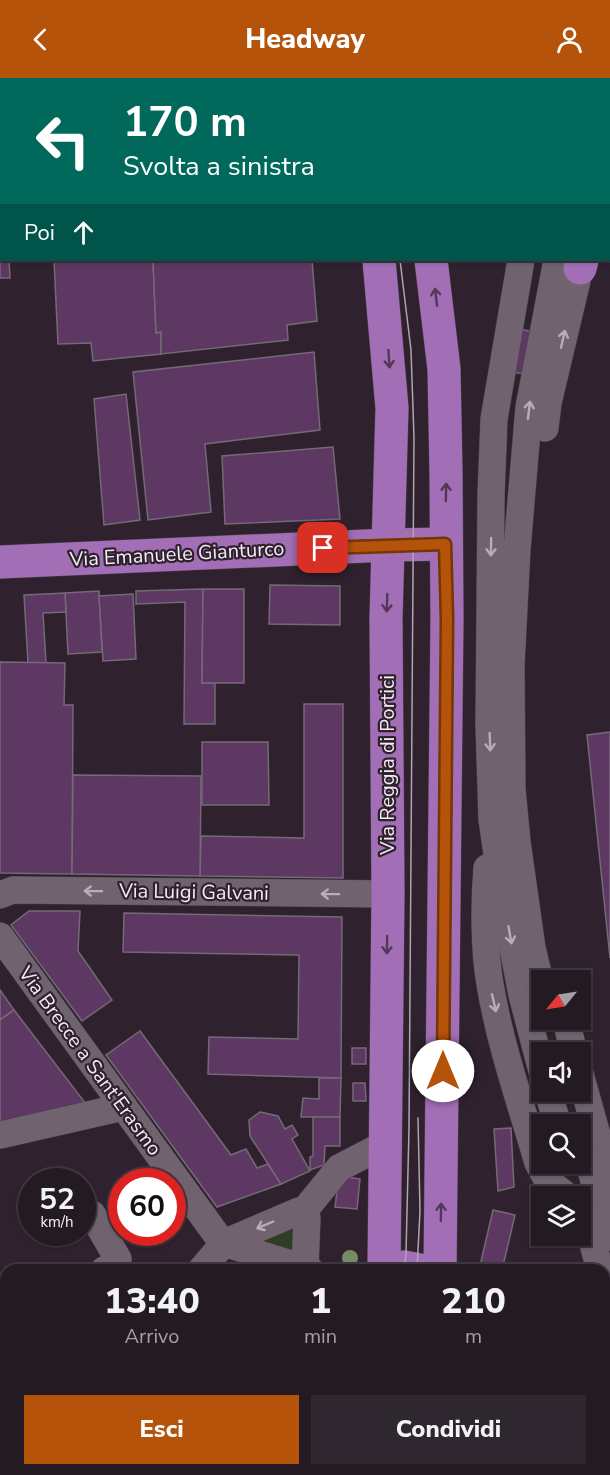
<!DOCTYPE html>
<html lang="it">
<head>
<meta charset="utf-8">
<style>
  body { margin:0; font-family:"Nunito Sans",sans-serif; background:#2f272f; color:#f1f3f6; height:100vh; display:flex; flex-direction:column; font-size:22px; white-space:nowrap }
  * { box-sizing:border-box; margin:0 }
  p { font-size:20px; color:#a3a1a5 }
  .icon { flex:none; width:33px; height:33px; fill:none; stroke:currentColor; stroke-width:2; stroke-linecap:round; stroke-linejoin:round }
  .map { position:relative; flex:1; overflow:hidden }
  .sheet { position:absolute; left:0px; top:1186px; width:610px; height:212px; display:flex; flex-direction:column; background:#231a22; border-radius:18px 18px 0 0; box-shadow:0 2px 4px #0004,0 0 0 2px #403840 }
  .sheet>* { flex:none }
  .top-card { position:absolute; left:0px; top:0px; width:610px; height:183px; box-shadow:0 2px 4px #0004,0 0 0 2px #403840; background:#00695c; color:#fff; overflow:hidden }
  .needle { width:39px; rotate:240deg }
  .buttons { position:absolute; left:531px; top:892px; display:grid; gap:12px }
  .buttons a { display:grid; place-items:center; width:60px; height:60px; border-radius:0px; background:#231a22; box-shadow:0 2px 4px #0004,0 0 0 2px #403840; font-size:30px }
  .speed { position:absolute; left:18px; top:1090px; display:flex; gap:12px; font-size:30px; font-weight:700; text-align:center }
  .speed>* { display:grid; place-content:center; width:78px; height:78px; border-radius:50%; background:#231a22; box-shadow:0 2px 4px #0004,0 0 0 2px #403840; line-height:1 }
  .speed small { font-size:15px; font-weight:400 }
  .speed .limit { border:9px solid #d22; background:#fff; color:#111 }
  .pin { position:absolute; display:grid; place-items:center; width:51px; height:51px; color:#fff; margin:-26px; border-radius:12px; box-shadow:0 3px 9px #0006 }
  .me { position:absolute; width:66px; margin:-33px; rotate:0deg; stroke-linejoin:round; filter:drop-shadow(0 0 4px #0008) }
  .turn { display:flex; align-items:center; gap:21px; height:126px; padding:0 24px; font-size:27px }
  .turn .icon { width:78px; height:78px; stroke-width:2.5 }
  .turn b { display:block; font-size:42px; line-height:51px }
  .then { display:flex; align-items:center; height:57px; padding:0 24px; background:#0003; gap:12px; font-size:22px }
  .eta { display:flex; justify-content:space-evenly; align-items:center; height:102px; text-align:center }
  .eta b { font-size:36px; font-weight:800; line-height:42px }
  .action { display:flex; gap:12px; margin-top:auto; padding:12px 24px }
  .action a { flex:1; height:69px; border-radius:0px; background:#b45309; color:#fff; font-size:24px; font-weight:800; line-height:69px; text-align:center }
  .action a+a { background:#2f272f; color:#f1f3f6 }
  header { display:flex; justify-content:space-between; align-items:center; height:78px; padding:0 24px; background:#b45309; color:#fff; font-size:27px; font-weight:800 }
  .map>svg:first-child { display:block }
  .green { fill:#2e3e23 }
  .building { fill:#5c3862; stroke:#766977; stroke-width:1.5 }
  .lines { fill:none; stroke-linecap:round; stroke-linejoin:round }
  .minor-casing { stroke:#4b414b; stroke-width:28 }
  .major-casing { stroke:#4b414b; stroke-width:34 }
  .minor { stroke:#716270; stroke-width:27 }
  .major { stroke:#a26fb6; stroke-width:33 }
  .tram { stroke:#b0a5af; stroke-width:1.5 }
  .tree { fill:#788b66 }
  .oneway { stroke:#523957 }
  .oneway2 { stroke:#b9adb8 }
  .route-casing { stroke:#753606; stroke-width:15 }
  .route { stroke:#b45309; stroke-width:10 }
  .labels { text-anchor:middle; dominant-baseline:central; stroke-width:4.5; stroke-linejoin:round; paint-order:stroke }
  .street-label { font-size:20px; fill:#f4ebf3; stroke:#2f222e }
</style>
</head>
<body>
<header><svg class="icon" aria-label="back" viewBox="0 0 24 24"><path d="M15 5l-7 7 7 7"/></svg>Headway<svg class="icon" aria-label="person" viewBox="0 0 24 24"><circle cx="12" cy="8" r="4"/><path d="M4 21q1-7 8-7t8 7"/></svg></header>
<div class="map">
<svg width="610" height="1397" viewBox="0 0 610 1397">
  <rect width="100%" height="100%" fill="#2f222e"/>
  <polygon class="green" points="294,1148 294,1178 256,1164"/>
  <g class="building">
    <rect x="0" y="95" width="2" height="25"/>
    <polygon points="0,138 2,182 9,182 10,200 0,200"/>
    <polygon points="54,182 153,182 156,255 161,254 161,276 93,283 91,265 58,266"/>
    <polygon points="153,182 312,182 317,243 287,247 288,262 161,276 161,254 156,255"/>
    <polygon points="520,251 534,254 527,295 511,295"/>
    <polygon points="314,274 320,352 205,366 211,434 148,442 133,294"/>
    <polygon points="126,316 140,442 104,447 94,321"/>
    <polygon points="333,369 340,441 225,446 222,378"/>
    <polygon points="270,507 340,508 340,547 269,546"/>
    <polygon points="203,511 202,605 215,605 215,646 184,646 185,524 136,526 136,513"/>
    <polygon points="203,511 244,511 244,605 202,605"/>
    <polygon points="99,513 102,574 68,576 65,515"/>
    <polygon points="65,515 66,534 43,535 46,585 28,585 24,517"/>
    <polygon points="133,516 136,581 103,583 99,518"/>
    <polygon points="0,584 65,585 64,627 73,627 72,796 0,795"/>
    <polygon points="304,626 343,626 343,800 200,798 201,758 304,760"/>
    <polygon points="610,654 610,880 587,657"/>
    <polygon points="202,664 268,664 269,727 202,727"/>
    <polygon points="73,697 201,698 200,798 72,796"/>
    <polygon points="29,833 80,833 78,873 112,922 82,943 11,847"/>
    <polygon points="124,835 342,839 341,1000 208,996 209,959 298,961 299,877 123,874"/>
    <polygon points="0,912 14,932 0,942"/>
    <polygon points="14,932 86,1026 0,1051 0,942"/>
    <polygon points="140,953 231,1077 246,1071 257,1090 268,1086 281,1106 217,1129 106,977"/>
    <rect x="352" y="970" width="14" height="16"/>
    <polygon points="319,1000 341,1000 340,1039 301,1039 303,1020 319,1021"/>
    <polygon points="353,1005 365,1005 366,1023 353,1023"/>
    <polygon points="260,1034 278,1038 285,1051 292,1047 298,1057 292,1061 310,1093 281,1106 250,1058 249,1042"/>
    <polygon points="313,1039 340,1039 340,1068 325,1068 324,1087 310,1092 310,1079 313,1078"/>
    <polygon points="511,1050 514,1109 498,1113 494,1051"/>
    <polygon points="339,1098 360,1101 357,1131 335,1129"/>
    <polygon points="493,1132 515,1137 502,1192 479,1192"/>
    <polygon points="6,1249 6,1276 0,1276 0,1250"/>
    <polygon points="6,1372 6,1392 17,1392 18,1397 0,1397 0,1373"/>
    <polygon points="39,1392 129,1392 132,1397 39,1397"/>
    <polygon points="129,1392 153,1392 145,1397 132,1397"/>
    <polygon points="153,1392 176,1392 179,1397 145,1397"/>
    <polygon points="526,1392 559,1392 560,1397 527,1397"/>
  </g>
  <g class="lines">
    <defs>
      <g id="minor">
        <polyline points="521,182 494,341 491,418 489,647 492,741 503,818 522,917 542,993"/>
        <polyline points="545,350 548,325 580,190"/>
        <path d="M487,790c-3,35 -3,82 3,116 10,61 31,120 48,179l10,18 20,16"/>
        <polyline points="0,817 13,812 388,816"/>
        <polyline points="0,858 216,1156 224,1165 310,1192"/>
        <polyline points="542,912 532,870 517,764 512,711 511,587 517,471 529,329 557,182"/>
        <polyline points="566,942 574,975"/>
        <polyline points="580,996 610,1103"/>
        <polyline points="548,1014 558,1047"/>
        <polyline points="0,1057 123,1029"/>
        <polyline points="588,1082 610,1159"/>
        <polyline points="304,1133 339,1090 387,1065"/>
        <polyline points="92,1136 118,1181 116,1186 104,1192"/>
        <polyline points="585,1136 600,1192"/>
        <polyline points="201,1192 224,1165 299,1133 304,1133 307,1140 305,1190"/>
        <polyline points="604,1210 610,1234"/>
        <polyline points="0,1228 6,1227"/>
        <polyline points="0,1284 6,1284"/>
        <polyline points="184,1392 186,1397"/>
        <polyline points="592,1392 593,1397"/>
        <polyline points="397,1397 397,1392"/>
      </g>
      <g id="major">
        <polyline points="356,0 357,2"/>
        <polyline points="408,0 408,2"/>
        <polyline points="574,2 575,0"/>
        <polyline points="609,3 610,1"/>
        <polyline points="609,49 610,44"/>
        <polyline points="379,182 392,330 386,540 388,816 384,1192"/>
        <polyline points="431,182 444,291 446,394 447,541 440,1192"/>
        <polyline points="580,190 582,182"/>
        <polyline points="0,484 389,467 445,466"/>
        <polyline points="390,1192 404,1189 420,1192"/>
        <polyline points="362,1397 362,1392"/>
        <polyline points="426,1397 426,1392"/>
      </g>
    </defs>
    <use href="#minor" class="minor-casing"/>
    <use href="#major" class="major-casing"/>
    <use href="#minor" class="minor"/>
    <use href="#major" class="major"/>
    <g class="tram">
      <polyline points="378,0 378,2"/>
      <polyline points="400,182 411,272 414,360 409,1051 406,1175 404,1192"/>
      <polyline points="417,1192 420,1133 418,1040"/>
      <polyline points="392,1392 392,1397"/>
      <polyline points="402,1397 402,1392"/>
    </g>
  </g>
  <circle class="tree" cx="350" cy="1180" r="8"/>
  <defs><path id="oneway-shaft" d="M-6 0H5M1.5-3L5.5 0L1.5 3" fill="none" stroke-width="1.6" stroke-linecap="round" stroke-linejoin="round" transform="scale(1.5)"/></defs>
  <g class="oneway">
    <use href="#oneway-shaft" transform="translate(436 219) rotate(-97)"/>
    <use href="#oneway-shaft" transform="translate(389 281) rotate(86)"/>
    <use href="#oneway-shaft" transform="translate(446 414) rotate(-89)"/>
    <use href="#oneway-shaft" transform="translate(387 525) rotate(92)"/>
    <use href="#oneway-shaft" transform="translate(387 867) rotate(91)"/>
    <use href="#oneway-shaft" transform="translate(441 1134) rotate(-89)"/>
  </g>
  <g class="oneway2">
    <use href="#oneway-shaft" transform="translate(563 261) rotate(-77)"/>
    <use href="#oneway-shaft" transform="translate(529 332) rotate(-83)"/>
    <use href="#oneway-shaft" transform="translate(491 469) rotate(91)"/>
    <use href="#oneway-shaft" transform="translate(490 664) rotate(88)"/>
    <use href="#oneway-shaft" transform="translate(93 813) rotate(-179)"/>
    <use href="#oneway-shaft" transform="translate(330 816) rotate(-179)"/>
    <use href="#oneway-shaft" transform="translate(510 857) rotate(80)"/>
    <use href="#oneway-shaft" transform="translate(494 925) rotate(77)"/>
    <use href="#oneway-shaft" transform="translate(265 1147) rotate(157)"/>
  </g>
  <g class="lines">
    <defs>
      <polyline id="route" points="323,470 445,466 447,541 443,993"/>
    </defs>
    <use href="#route" class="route-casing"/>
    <use href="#route" class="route"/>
  </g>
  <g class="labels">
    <g class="street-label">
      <text transform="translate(177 476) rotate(-3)">Via Emanuele Gianturco</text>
      <text transform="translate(387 687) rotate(-90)">Via Reggia di Portici</text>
      <text transform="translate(194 814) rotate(1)">Via Luigi Galvani</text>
      <text transform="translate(90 983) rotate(54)">Via Brecce a Sant'Erasmo</text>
    </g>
  </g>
</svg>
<div class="buttons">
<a><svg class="needle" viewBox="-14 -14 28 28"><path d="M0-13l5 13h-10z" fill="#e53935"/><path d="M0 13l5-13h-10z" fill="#a3a1a5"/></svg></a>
<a><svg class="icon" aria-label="sound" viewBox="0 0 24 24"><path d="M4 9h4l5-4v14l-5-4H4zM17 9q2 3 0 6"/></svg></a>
<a><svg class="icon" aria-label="search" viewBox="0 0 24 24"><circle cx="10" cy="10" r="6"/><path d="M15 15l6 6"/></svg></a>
<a><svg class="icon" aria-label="layers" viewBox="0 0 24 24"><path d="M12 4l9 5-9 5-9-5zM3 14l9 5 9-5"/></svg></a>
</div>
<div class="speed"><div>52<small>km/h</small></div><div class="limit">60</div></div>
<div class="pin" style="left:323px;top:470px;background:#d93025"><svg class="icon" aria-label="arrive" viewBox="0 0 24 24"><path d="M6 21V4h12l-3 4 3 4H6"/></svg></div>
<svg class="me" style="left:443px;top:993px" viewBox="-20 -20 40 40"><circle r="19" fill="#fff"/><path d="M0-13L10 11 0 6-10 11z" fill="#b45309"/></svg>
<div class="top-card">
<div class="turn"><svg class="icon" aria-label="left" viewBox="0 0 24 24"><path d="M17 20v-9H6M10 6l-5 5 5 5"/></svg><div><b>170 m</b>Svolta a sinistra</div></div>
<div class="then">Poi<svg class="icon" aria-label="ahead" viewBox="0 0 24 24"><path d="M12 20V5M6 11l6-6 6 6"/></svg></div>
</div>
<section class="sheet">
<div class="eta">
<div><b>13:40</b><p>Arrivo</p></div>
<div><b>1</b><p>min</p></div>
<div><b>210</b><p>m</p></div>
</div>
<div class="action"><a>Esci</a><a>Condividi</a></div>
</section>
</div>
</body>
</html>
